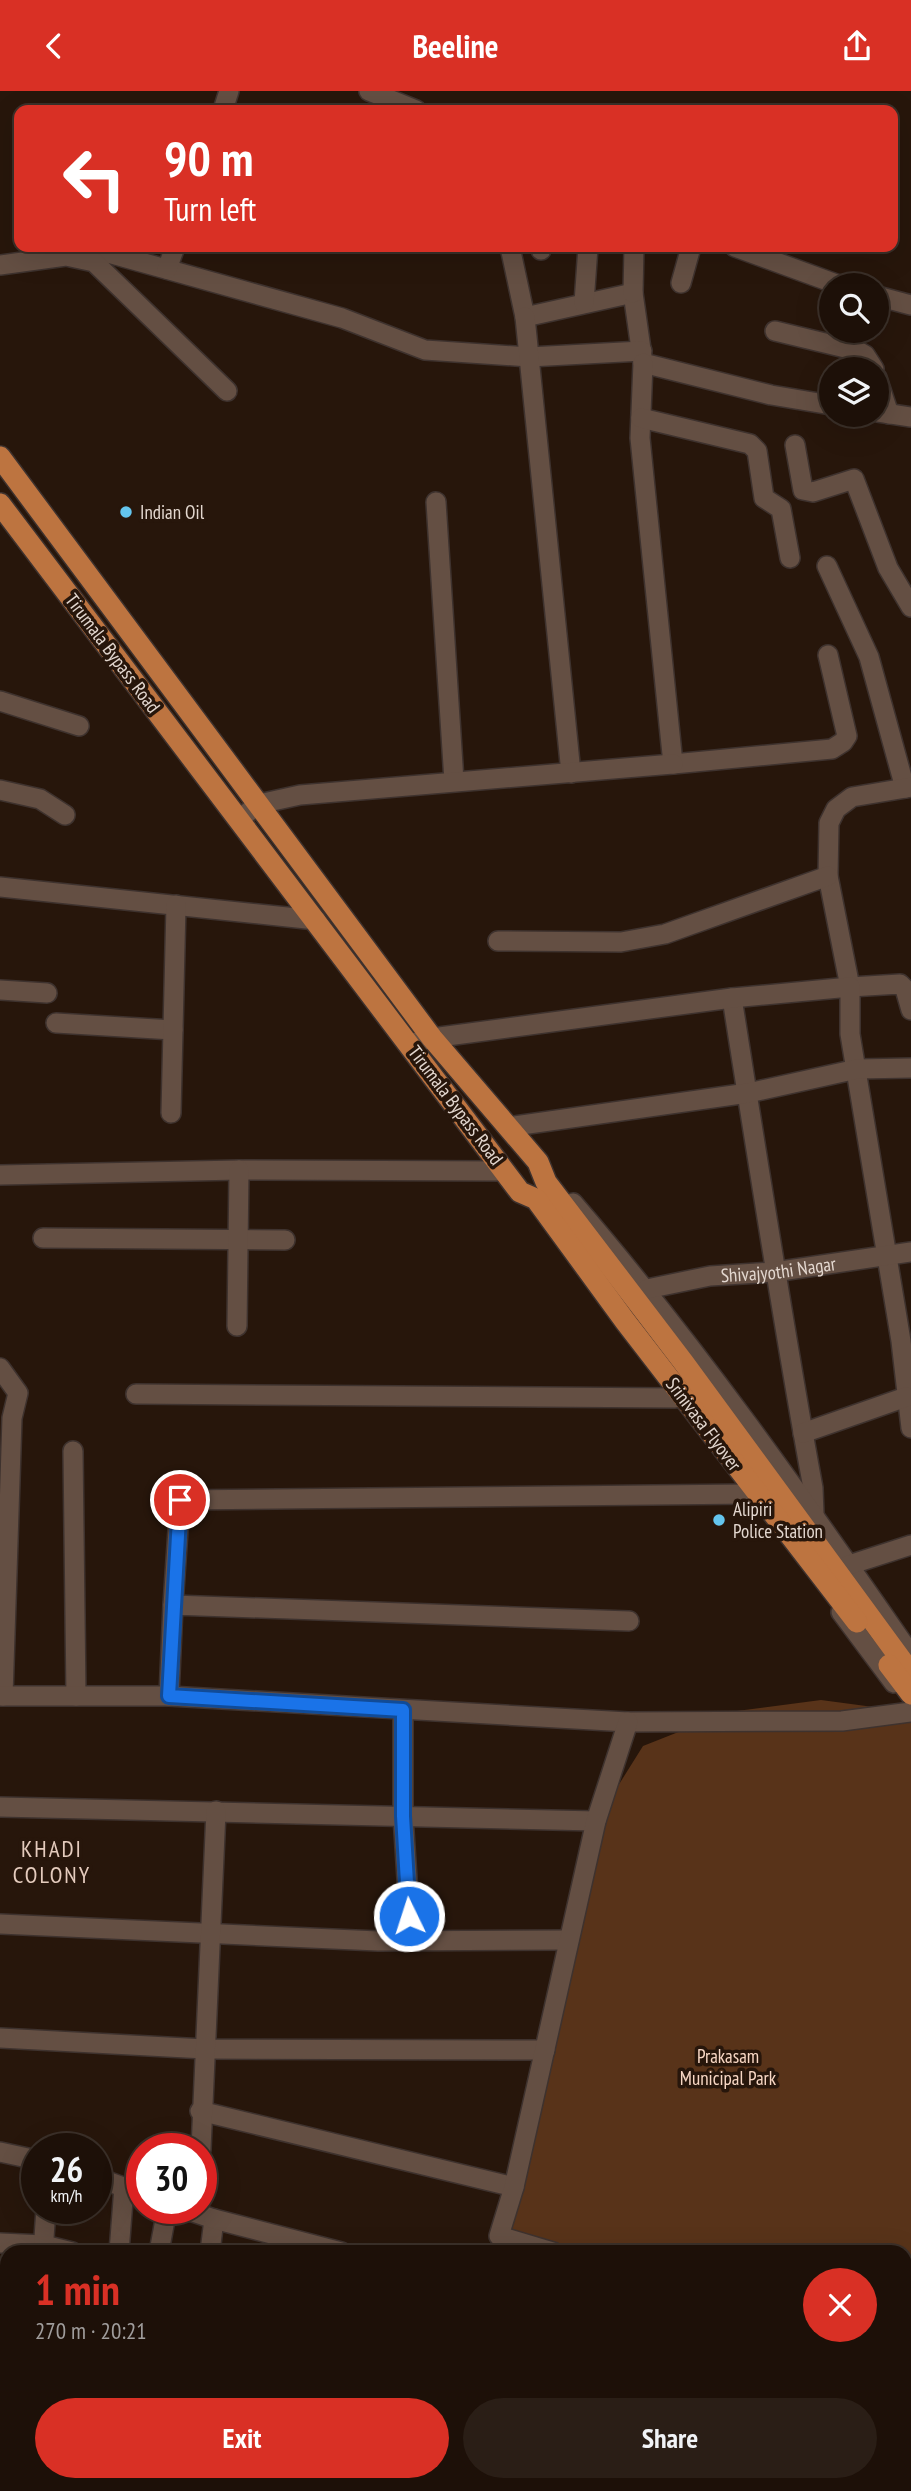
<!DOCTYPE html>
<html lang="en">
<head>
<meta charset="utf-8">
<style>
  body { margin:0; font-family:"PT Sans Narrow",sans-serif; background:#2a1e16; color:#f1f3f6; height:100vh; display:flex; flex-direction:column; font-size:26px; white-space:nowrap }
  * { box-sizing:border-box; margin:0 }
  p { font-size:23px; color:#a09d9c }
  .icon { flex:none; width:38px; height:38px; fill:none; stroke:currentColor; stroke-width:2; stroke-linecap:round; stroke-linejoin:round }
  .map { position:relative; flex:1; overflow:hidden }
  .side { position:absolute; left:0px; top:2154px; width:912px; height:247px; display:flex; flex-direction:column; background:#1d1008; border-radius:21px 21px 0 0; box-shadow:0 7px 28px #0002,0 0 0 2px #3b3029 }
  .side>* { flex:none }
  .guide { position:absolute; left:14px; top:14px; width:884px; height:147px; border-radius:14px; box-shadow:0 7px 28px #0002,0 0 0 2px #3b3029; background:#d93025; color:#fff; overflow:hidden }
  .buttons { position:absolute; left:819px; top:182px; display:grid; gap:14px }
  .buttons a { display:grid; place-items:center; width:70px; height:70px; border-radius:50%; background:#1d1008; box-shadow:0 7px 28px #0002,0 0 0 2px #3b3029; font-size:35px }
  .speed { position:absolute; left:21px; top:2042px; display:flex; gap:14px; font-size:35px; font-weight:700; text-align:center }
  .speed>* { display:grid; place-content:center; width:91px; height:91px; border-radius:50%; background:#1d1008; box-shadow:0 7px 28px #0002,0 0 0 2px #3b3029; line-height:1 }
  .speed small { font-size:18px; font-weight:400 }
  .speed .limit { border:10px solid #d22; background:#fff; color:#111 }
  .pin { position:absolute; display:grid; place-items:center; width:60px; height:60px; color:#fff; margin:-30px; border:4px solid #fff; border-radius:50%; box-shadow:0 2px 7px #0007 }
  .me { position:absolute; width:77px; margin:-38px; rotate:356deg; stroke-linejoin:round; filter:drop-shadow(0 0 5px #0008) }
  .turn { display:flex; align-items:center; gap:24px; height:147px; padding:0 35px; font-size:32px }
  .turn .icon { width:91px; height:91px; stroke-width:2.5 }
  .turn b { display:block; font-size:49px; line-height:60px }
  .round { display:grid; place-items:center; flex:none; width:74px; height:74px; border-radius:37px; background:#2a1e16 }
  .overview { display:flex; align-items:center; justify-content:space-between; height:119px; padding:0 35px }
  h1 { font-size:42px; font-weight:700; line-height:52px; color:#d93025 }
  .primary-button { display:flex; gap:14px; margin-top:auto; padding:14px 35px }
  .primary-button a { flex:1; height:80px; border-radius:42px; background:#d93025; color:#fff; font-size:28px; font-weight:700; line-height:80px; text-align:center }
  .primary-button a+a { background:#2a1e16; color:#f1f3f6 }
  header { display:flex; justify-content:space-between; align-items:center; height:91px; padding:0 35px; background:#d93025; color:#fff; font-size:32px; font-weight:700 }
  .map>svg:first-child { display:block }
  .green { fill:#583319 }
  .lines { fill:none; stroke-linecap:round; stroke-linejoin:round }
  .minor-casing { stroke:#3e322e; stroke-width:22 }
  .major-casing { stroke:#3e322e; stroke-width:24 }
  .minor { stroke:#644f43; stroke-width:19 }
  .major { stroke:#bd7440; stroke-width:21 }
  .route-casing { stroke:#114b97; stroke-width:18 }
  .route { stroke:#1a73e8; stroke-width:12 }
  .poi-dot { fill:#64c5ee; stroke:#27160b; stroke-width:2.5 }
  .labels { text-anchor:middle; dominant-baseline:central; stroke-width:7; stroke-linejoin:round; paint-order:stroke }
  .poi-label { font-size:19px; fill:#e3d7cf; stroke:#27160b; text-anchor:start }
  .street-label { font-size:19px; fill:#e3d7cf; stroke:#27160b }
  .park-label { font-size:19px; fill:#f8d7c4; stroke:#27160b }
  .quarter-label { font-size:23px; letter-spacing:2px; fill:#e4cbbd; stroke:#27160b }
</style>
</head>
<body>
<header><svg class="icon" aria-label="back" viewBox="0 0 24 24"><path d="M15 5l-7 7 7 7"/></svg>Beeline<svg class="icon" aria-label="share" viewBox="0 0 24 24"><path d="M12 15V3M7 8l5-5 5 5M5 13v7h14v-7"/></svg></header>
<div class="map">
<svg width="911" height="2400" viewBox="0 0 911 2400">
  <rect width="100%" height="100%" fill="#27160b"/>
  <polygon class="green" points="821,1609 911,1621 911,2276 905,2274 905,2161 553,2161 499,2145 596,1730 643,1655 729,1621"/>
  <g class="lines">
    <defs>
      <g id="minor">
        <polyline points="369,0 416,19"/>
        <polyline points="223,19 229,0"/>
        <polyline points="510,156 525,226 633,202 643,272 771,304 831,314"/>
        <polyline points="735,156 839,194"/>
        <polyline points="541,159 541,156"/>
        <polyline points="76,166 81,160 94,158 342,227 425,259 529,266 642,260"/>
        <polyline points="0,174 66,165 94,171 227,300"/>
        <polyline points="167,178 175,156"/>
        <polyline points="681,192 691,156"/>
        <polyline points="633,202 634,156"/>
        <polyline points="877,205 911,214"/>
        <polyline points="584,212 588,156"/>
        <polyline points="525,226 571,682"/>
        <polyline points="775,240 858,260 865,264 874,278"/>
        <polyline points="643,272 640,347 673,673 832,658 843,651 847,645 828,564"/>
        <polyline points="877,287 889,323"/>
        <polyline points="878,321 911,326"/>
        <polyline points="641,327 750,353 757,360 764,407 781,418 790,467"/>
        <polyline points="795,354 803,399 813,401 854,388 888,477 911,516"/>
        <polyline points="436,411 454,690"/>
        <polyline points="827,475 869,566 905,697"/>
        <polyline points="0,610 79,635"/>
        <polyline points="911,696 852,706 836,718 829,732 828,785 850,896 900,893 905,898 911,919"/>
        <polyline points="0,699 40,708 65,724"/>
        <polyline points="239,728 259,713 300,704 673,673"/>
        <polyline points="0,796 316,829"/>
        <polyline points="498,850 621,851 665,843 828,785"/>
        <polyline points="0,899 47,902"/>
        <path d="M732,907c26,164 51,327 81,490l1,26"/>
        <polyline points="56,932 173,939"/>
        <polyline points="410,953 432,947 732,907 850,896 850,943 901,1250 911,1337"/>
        <polyline points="171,1022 176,814"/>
        <polyline points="507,1036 748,1002 857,978 911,977"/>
        <polyline points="0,1084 239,1079 504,1080"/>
        <path d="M573,1112c123,143 231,297 338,452"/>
        <polyline points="43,1147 285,1149"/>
        <path id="s1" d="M647,1198l63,-13 64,-4 137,-20"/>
        <polyline points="237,1235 239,1079"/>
        <polyline points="0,1277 18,1302 12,1327 3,1605"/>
        <polyline points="136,1303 675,1307"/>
        <polyline points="803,1342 906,1306"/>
        <polyline points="73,1360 76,1605"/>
        <polyline points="849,1474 911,1454"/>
        <polyline points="173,1514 180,1409 750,1403"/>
        <polyline points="841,1521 894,1592"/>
        <polyline points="0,1605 169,1605 628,1631 842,1630 911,1621"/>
        <polyline points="169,1605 173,1514 629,1530"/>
        <polyline points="403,1619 403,1725 411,1850"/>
        <polyline points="0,1716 596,1730"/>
        <polyline points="0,1833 378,1850 569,1849"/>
        <polyline points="0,1947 205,1958 545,1959"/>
        <polyline points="200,2020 514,2096"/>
        <polyline points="201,2058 216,1720"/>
        <polyline points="0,2061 37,2069"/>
        <polyline points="96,2086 142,2103"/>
        <polyline points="184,2118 214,2128 210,2161"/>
        <polyline points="214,2128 341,2161"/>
        <polyline points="0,2152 44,2154 72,2161"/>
        <polyline points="43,2161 46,2118"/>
        <polyline points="119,2161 124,2096"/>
        <polyline points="159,2161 167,2118"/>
        <polyline points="553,2161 499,2145 514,2096 596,1730 628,1631"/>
        <polyline points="0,2207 7,2207"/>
        <polyline points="905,2274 911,2276"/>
        <polyline points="0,2315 7,2315"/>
        <polyline points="19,2394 62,2400"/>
        <polyline points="639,2394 649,2400"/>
        <polyline points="101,2400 101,2394"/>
        <polyline points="149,2400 149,2394"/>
        <polyline points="177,2400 178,2394"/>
        <polyline points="227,2400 228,2394"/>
        <polyline points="276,2400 277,2394"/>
        <polyline points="324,2400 325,2394"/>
        <polyline points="379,2400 380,2394"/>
        <polyline points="427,2400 428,2394"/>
      </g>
      <g id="major">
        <polyline points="0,366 432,947 538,1071 546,1091 684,1272 911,1582"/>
        <polyline points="0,413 520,1101 536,1108 625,1230 857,1531"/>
        <polyline points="889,1574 911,1603"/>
      </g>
    </defs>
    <use href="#minor" class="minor-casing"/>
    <use href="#major" class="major-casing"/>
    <use href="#minor" class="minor"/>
    <use href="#major" class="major"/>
  </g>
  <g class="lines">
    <defs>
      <polyline id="route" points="180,1409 169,1605 403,1619 403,1725 409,1825"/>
    </defs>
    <use href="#route" class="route-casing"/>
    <use href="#route" class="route"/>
  </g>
  <g class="poi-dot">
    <circle cx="126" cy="421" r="7"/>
    <circle cx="719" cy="1429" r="7"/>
  </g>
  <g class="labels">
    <g class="poi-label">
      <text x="140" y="421">Indian Oil</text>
      <text x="733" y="1418">Alipiri<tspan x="733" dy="22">Police Station</tspan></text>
    </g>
    <g class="street-label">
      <text transform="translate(113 562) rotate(53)">Tirumala Bypass Road</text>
      <text transform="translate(456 1014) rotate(53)">Tirumala Bypass Road</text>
      <text stroke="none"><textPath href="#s1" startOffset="133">Shivajyothi Nagar</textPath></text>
      <text transform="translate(704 1333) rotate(53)">Srinivasa Flyover</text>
    </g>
    <g class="park-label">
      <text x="728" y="1965">Prakasam<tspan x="728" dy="22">Municipal Park</tspan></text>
    </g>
    <g class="quarter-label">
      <text x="52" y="1757">KHADI<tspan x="52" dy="26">COLONY</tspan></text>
    </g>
  </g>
</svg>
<div class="buttons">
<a><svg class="icon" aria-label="search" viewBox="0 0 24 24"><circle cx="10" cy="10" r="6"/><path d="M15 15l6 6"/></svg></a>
<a><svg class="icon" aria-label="layers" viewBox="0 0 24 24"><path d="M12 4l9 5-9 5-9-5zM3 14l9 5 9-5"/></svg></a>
</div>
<div class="speed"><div>26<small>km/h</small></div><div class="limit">30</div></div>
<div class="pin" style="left:180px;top:1409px;background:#d93025"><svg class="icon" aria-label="arrive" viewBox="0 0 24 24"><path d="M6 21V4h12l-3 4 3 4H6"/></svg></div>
<svg class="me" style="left:409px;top:1825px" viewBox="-20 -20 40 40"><circle r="17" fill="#1a73e8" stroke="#fff" stroke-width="3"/><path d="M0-11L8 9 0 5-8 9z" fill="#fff"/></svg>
<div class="guide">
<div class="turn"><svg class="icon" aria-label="left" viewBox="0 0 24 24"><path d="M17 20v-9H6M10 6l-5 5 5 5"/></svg><div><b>90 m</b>Turn left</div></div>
</div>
<section class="side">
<div class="overview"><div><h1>1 min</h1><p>270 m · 20:21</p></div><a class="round" style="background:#d93025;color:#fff"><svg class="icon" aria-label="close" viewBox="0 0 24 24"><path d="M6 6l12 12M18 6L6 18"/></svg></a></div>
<div class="primary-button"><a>Exit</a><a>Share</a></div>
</section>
</div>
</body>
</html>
